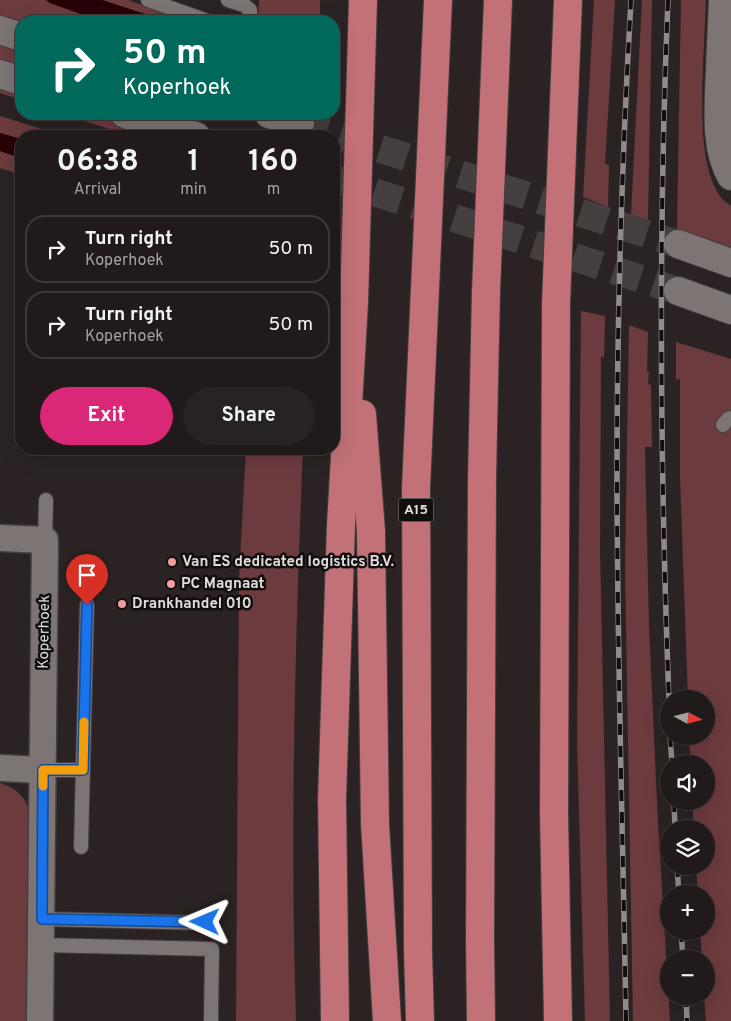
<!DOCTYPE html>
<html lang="en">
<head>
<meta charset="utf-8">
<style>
  body { margin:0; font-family:Overpass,sans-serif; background:#282323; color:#f1f3f6; height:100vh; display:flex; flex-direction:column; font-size:19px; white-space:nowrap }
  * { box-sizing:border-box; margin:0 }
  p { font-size:16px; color:#a2a1a2 }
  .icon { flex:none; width:28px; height:28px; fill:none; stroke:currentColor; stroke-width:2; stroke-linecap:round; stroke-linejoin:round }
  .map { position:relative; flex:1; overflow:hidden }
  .drawer { position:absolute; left:15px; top:130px; width:325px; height:325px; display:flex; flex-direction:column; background:#201a1a; border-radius:20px; box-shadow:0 5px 20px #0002,0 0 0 1px #3d3839 }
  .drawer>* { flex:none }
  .guide { position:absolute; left:15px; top:15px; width:325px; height:105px; border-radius:20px; box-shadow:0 5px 20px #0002,0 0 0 1px #3d3839; background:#00695c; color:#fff; overflow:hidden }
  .needle { width:32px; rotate:97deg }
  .controls { position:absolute; left:660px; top:690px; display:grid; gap:10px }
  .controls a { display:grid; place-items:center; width:55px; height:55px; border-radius:50%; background:#201a1a; box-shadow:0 5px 20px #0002,0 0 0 1px #3d3839; font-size:25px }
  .pin { position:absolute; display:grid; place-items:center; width:42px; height:42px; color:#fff; margin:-51px -21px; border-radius:50% 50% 50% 0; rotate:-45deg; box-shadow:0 0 5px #0007 }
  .pin .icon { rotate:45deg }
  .me { position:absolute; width:55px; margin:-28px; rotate:271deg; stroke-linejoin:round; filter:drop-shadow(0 0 4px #0008) }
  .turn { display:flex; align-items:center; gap:18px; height:105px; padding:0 25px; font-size:22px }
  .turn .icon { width:65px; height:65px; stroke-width:2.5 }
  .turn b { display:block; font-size:35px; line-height:42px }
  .eta { display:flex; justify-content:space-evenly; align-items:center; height:85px; text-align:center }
  .eta b { font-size:30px; font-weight:700; line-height:35px }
  .action { display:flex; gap:10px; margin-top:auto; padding:10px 25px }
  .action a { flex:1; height:58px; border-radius:30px; background:#db2777; color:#fff; font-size:20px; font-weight:700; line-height:58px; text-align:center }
  .action a+a { background:#282323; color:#f1f3f6 }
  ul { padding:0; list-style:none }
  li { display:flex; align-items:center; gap:15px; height:68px; margin:0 10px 8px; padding:0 15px; border:2px solid #3d3839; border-radius:20px }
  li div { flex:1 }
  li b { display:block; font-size:19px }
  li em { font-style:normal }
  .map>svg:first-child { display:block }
  .green { fill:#6c3b3e }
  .water { fill:#280106 }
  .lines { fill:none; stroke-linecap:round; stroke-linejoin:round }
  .secondary-tunnel { stroke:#463f3f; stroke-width:28; stroke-dasharray:28 14; stroke-linecap:butt }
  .service-casing { stroke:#453e3e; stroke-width:16 }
  .minor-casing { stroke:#453e3e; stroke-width:29 }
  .secondary-casing { stroke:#453e3e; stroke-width:30 }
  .motorway-casing { stroke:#453e3e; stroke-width:30 }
  .service { stroke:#7d7474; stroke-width:14 }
  .minor { stroke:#7d7474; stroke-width:26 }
  .secondary { stroke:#7d7474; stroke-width:28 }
  .motorway { stroke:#c27176; stroke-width:28 }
  .rail-casing { stroke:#918a8a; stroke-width:5.5 }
  .rail { stroke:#110e0e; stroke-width:4; stroke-dasharray:11; stroke-linecap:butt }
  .route-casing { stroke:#114b97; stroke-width:12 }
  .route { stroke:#1a73e8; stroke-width:9 }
  .slow { stroke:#f59e0b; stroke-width:9 }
  .poi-dot { fill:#f49b9f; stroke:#110e0e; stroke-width:2 }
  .labels { text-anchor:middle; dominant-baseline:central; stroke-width:5; stroke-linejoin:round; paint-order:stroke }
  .shield { fill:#110e0e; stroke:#a39e9e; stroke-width:1 }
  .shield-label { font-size:14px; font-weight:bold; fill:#e1dbdb }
  .poi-label { font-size:15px; font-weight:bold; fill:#e1dbdb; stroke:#110e0e; text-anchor:start }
  .street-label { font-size:15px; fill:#e1dbdb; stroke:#110e0e }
</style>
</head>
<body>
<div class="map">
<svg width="731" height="1021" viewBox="0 0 731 1021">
  <rect width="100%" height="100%" fill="#2b2323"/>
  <g class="green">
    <polygon points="0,0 46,0 50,3 101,21 21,21 21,29 0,23"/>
    <polygon points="102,0 128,0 188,21 166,21"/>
    <polygon points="259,0 320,0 320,21 258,21"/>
    <polygon points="594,0 615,0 605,164 609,165 608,207 583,197"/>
    <polygon points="642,0 652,0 648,220 631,215"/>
    <path d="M681,0h25c-1,22 -2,43 -3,65 -1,38 -5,103 19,134 3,2 6,5 9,7v46l-54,-21z"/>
    <polygon points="0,38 21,45 21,73 0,67"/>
    <polygon points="0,86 21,93 21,100 0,93"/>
    <polygon points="63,114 88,114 158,136 131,136"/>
    <polygon points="0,116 64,136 21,136 21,139 0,133"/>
    <polygon points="0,151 21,158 21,175 0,168"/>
    <polygon points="581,311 605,316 604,358 601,356 600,549 610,1021 585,1021 577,742"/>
    <polygon points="629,325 648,332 647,371 649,372 648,384 651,385 652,447 645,447 649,627 658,823 670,1021 633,1021 625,569"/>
    <polygon points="676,342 731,359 731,1021 706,1021 704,996 706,996 706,959 702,959 700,931 706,931 706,894 698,894 696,866 706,866 706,829 694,829 692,801 706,801 706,764 691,764 689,736 706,736 706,699 688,699 680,477 680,379 677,379 676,382"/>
    <path d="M246,449h57c-8,190 -13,381 -7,572h-60l3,-442z"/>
    <path d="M0,783c19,6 26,15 31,34l-3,204h-28z"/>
  </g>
  <g class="water">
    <polygon points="46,0 102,0 166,21 101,21 50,3"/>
    <polygon points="0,133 21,139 21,158 0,151"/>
  </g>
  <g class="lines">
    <g class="secondary-tunnel">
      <polyline points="300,123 678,244"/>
      <polyline points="334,179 678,291"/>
    </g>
    <defs>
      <g id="service">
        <polyline points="148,0 208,21"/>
        <polyline points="228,0 244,5 250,10 250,19 249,21"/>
        <polyline points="723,425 728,419 731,418"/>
        <polyline points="45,540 46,500"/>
        <polyline points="43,770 83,770"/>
        <polyline points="81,847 87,605"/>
        <polyline points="42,919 205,923"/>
        <polyline points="41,945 212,949 211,1021"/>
      </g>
      <g id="minor">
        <polyline points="0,538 45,540 40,1021"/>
        <polyline points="0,768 43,770"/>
      </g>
      <g id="secondary">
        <path d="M723,0c-1,23 -2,46 -3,70 -1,33 -6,77 11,106"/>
        <polyline points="0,30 21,37"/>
        <polyline points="0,74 21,81"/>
        <polyline points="125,114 196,136"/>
        <polyline points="269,114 300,123"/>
        <polyline points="678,244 731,263"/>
        <polyline points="678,291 731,310"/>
      </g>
      <g id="motorway">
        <polyline points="362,414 371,531 375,824 387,1021"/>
        <polyline points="335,1021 332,799 341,525 354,303 363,0"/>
        <polyline points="420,1021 418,951 416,488 438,0"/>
        <polyline points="481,1021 480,941 482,478 486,291 498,0"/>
        <polyline points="558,1021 554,813 556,304 568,0"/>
      </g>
    </defs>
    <use href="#service" class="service-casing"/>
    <use href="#minor" class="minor-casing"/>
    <use href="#secondary" class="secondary-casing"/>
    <use href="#motorway" class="motorway-casing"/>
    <use href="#service" class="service"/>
    <use href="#minor" class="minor"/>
    <use href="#secondary" class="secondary"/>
    <use href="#motorway" class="motorway"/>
    <defs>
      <g id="rail">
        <path d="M668,0c-10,234 -8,468 1,701"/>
        <polyline points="670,736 672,764"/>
        <polyline points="674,801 675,829"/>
        <polyline points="677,866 679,894"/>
        <polyline points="681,931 683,959"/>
        <polyline points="686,996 687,1021"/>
        <path d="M626,1021c-3,-183 -9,-366 -9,-549 0,-158 5,-315 14,-472"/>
      </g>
    </defs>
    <use href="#rail" class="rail-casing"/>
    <use href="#rail" class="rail"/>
  </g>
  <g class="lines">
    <defs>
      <polyline id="route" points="87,605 83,770 43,770 42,919 205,922"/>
    </defs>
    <use href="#route" class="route-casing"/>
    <use href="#route" class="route"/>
    <polyline class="slow" points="43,786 43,770 83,770 84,722"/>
  </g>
  <g class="poi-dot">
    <circle cx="172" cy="562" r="5"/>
    <circle cx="171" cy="584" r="5"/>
    <circle cx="122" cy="604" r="5"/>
  </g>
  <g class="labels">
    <rect class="shield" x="398.5" y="498.5" width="35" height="23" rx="4"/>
    <g class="shield-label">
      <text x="416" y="510">A15</text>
    </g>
    <g class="poi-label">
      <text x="182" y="562">Van ES dedicated logistics B.V.</text>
      <text x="181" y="584">PC Magnaat</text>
      <text x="132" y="604">Drankhandel 010</text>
    </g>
    <g class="street-label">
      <text transform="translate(45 632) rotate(-89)">Koperhoek</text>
    </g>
  </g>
</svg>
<div class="controls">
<a><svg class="needle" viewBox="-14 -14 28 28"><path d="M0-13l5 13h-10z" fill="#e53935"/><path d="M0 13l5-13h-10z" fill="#a2a1a2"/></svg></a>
<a><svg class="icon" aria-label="sound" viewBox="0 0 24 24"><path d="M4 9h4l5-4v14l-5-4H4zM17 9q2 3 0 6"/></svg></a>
<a><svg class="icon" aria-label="layers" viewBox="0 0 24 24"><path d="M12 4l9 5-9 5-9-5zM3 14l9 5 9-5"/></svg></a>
<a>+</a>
<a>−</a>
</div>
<div class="pin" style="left:87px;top:605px;background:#d93025"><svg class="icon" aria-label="arrive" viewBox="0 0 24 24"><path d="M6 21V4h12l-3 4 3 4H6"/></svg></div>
<svg class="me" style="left:205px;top:922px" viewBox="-20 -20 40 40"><path d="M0-17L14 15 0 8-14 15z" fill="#1a73e8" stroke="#fff" stroke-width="4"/></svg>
<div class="guide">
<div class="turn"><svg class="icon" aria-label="right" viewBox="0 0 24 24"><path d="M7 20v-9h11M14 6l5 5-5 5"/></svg><div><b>50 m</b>Koperhoek</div></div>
</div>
<section class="drawer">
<div class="eta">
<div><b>06:38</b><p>Arrival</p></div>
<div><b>1</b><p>min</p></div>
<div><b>160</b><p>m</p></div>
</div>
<ul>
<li><svg class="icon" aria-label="right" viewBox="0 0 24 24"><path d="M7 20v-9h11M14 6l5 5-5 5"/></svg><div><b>Turn right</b><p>Koperhoek</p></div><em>50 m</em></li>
<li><svg class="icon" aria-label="right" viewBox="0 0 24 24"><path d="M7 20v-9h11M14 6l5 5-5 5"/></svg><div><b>Turn right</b><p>Koperhoek</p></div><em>50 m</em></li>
</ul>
<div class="action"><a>Exit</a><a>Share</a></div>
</section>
</div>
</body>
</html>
